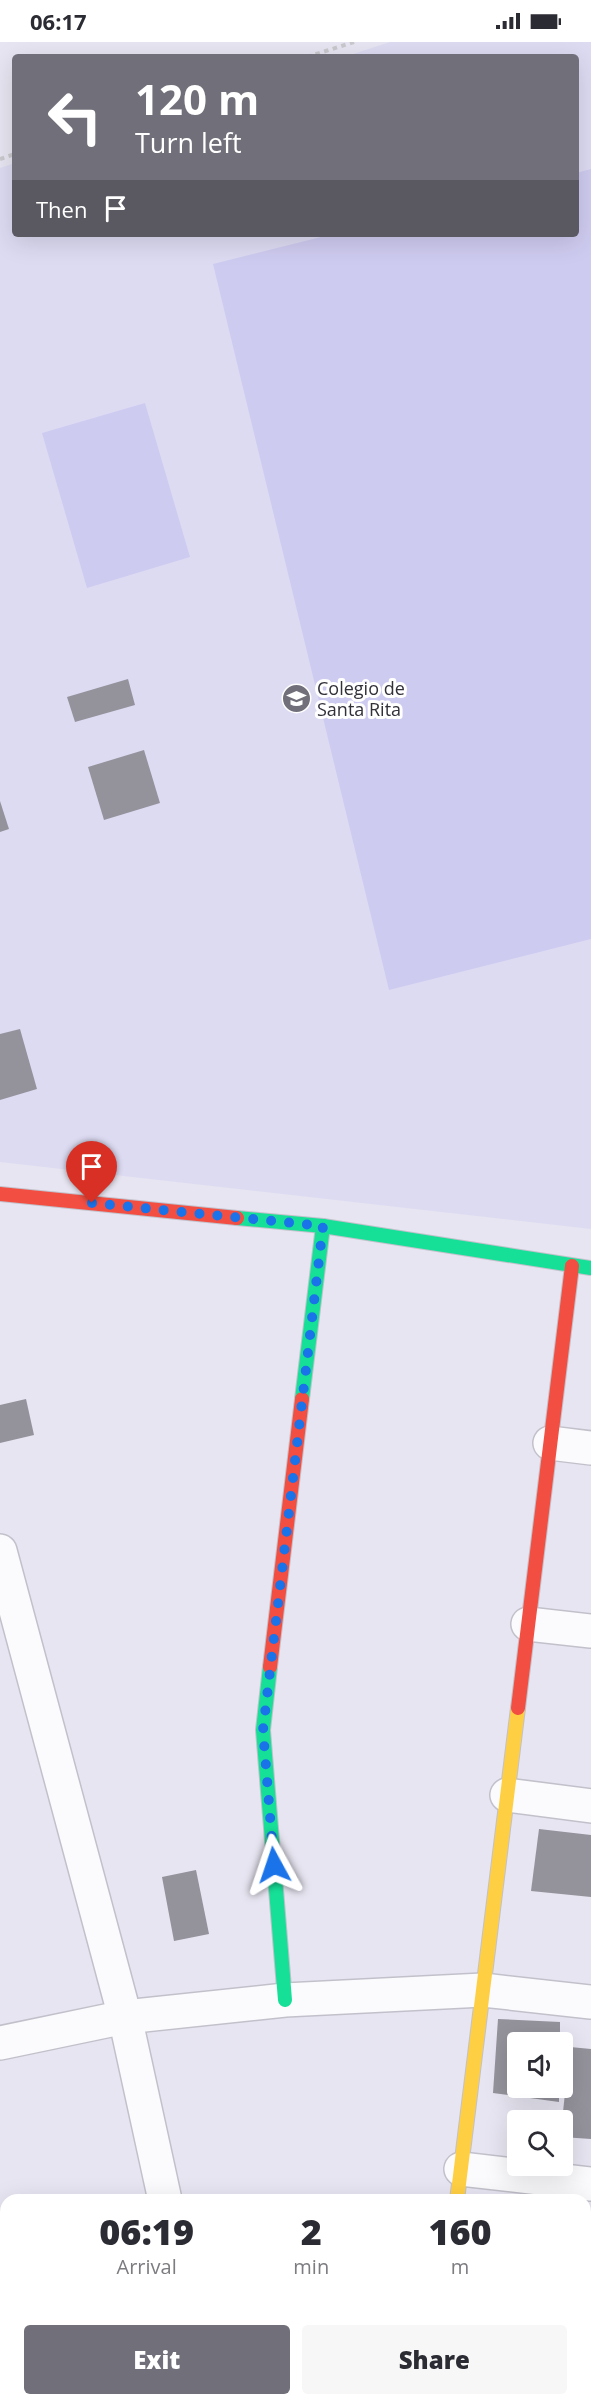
<!DOCTYPE html>
<html lang="en">
<head>
<meta charset="utf-8">
<style>
  body { margin:0; font-family:"Open Sans",sans-serif; background:#f7f7f7; color:#2b2b33; height:100vh; display:flex; flex-direction:column; font-size:22px; white-space:nowrap }
  * { box-sizing:border-box; margin:0 }
  p { font-size:20px; color:#7c7c81 }
  .icon { flex:none; width:33px; height:33px; fill:none; stroke:currentColor; stroke-width:2; stroke-linecap:round; stroke-linejoin:round }
  .map { position:relative; flex:1; overflow:hidden }
  .drawer { position:absolute; left:0px; top:2152px; width:591px; height:212px; display:flex; flex-direction:column; background:#fff; border-radius:18px 18px 0 0; box-shadow:0 6px 24px #0002 }
  .drawer>* { flex:none }
  .top-card { position:absolute; left:12px; top:12px; width:567px; height:183px; border-radius:6px; box-shadow:0 6px 24px #0002; background:#71707a; color:#fff; overflow:hidden }
  .tools { position:absolute; left:507px; top:1990px; display:grid; gap:12px }
  .tools a { display:grid; place-items:center; width:66px; height:66px; border-radius:6px; background:#fff; box-shadow:0 6px 24px #0002; font-size:30px }
  .pin { position:absolute; display:grid; place-items:center; width:51px; height:51px; color:#fff; margin:-62px -26px; border-radius:50% 50% 50% 0; rotate:-45deg; box-shadow:0 0 6px #0007 }
  .pin .icon { rotate:45deg }
  .me { position:absolute; width:66px; margin:-33px; rotate:355deg; stroke-linejoin:round; filter:drop-shadow(0 0 4px #0008) }
  .turn { display:flex; align-items:center; gap:21px; height:126px; padding:0 24px; font-size:27px }
  .turn .icon { width:78px; height:78px; stroke-width:2.5 }
  .turn b { display:block; font-size:42px; line-height:51px }
  .then { display:flex; align-items:center; height:57px; padding:0 24px; background:#0003; gap:12px; font-size:22px }
  .eta { display:flex; justify-content:space-evenly; align-items:center; height:102px; text-align:center }
  .eta b { font-size:36px; font-weight:800; line-height:42px }
  .action { display:flex; gap:12px; margin-top:auto; padding:12px 24px }
  .action a { flex:1; height:69px; border-radius:6px; background:#71707a; color:#fff; font-size:24px; font-weight:800; line-height:69px; text-align:center }
  .action a+a { background:#f7f7f7; color:#2b2b33 }
  .status { display:flex; justify-content:space-between; align-items:center; height:42px; padding:0 30px; background:#fff; direction:ltr }
  .status svg { height:16px; fill:currentColor }
  .map>svg:first-child { display:block }
  .built { fill:#dddbf2 }
  .green { fill:#cecbf0 }
  .building { fill:#94939c }
  .lines { fill:none; stroke-linecap:round; stroke-linejoin:round }
  .street-casing { stroke:#c2c1cb; stroke-width:36 }
  .fast-casing { stroke:#c2c1cb; stroke-width:16 }
  .slow-casing { stroke:#c2c1cb; stroke-width:16 }
  .jam-casing { stroke:#c2c1cb; stroke-width:16 }
  .path { stroke:#c8c8cd; stroke-width:4; stroke-dasharray:4.5 4.5; stroke-linecap:butt }
  .street { stroke:#fbfbfd; stroke-width:33 }
  .fast { stroke:#16e098; stroke-width:14 }
  .slow { stroke:#ffcf43; stroke-width:14 }
  .jam { stroke:#f24e42; stroke-width:14 }
  .route { stroke:#1a73e8; stroke-width:10; stroke-dasharray:0 18 }
  .labels { text-anchor:middle; dominant-baseline:central; stroke-width:6; stroke-linejoin:round; paint-order:stroke }
  .poi-label { font-size:18px; fill:#32313a; stroke:#fff; text-anchor:start }
</style>
</head>
<body>
<div class="status"><b>06:17</b><svg viewBox="0 0 49 12"><path d="M0 12V9h3v3zM5 12V6h3v6zM10 12V3h3v9zM15 12V0h3v12zM26 1h20v11H26zM47 4h2v5h-2z"/></svg></div>
<div class="map">
<svg width="591" height="2363" viewBox="0 0 591 2363">
  <rect width="100%" height="100%" fill="#e6e5f1"/>
  <polygon class="built" points="390,0 591,0 591,1187 0,1120 0,126 15,121 15,192 576,192 576,15 344,15"/>
  <g class="green">
    <polygon points="591,127 591,897 389,948 213,222 333,192 576,192 576,131"/>
    <polygon points="145,361 190,515 87,546 42,391"/>
  </g>
  <g class="building">
    <polygon points="128,637 135,663 75,680 67,655"/>
    <polygon points="144,708 160,761 104,778 88,725"/>
    <polygon points="0,759 9,787 0,790"/>
    <polygon points="20,987 37,1047 0,1058 0,992"/>
    <polygon points="26,1357 34,1393 0,1401 0,1363"/>
    <polygon points="539,1787 591,1793 591,1855 531,1849"/>
    <polygon points="196,1828 209,1892 174,1899 162,1835"/>
    <polygon points="498,1977 560,1980 560,2001 518,2001 518,2046 559,2046 559,2060 493,2051"/>
    <polygon points="570,2005 591,2007 591,2097 562,2095 562,2079"/>
    <polygon points="585,2352 591,2352 591,2363 564,2363 565,2358 585,2358"/>
  </g>
  <g class="lines">
    <defs>
      <g id="street">
        <polyline points="550,1401 591,1406"/>
        <polyline points="0,1509 125,1975 165,2158"/>
        <polyline points="528,1582 591,1589"/>
        <polyline points="507,1753 591,1764"/>
        <polyline points="0,2001 125,1975 285,1958 483,1948 591,1960"/>
        <polyline points="461,2127 591,2142"/>
        <polyline points="585,2312 591,2312"/>
        <polyline points="208,2358 209,2363"/>
        <polyline points="431,2363 432,2358"/>
      </g>
      <g id="fast">
        <polyline points="237,1176 323,1184 591,1226"/>
        <polyline points="302,1357 323,1184"/>
        <polyline points="270,1625 263,1688 285,1958"/>
      </g>
      <polyline id="slow" points="457,2158 518,1666"/>
      <g id="jam">
        <polyline points="0,1152 237,1176"/>
        <polyline points="270,1625 302,1357"/>
        <polyline points="518,1666 572,1224"/>
      </g>
    </defs>
    <use href="#street" class="street-casing"/>
    <use href="#fast" class="fast-casing"/>
    <use href="#slow" class="slow-casing"/>
    <use href="#jam" class="jam-casing"/>
    <g class="path">
      <polyline points="307,15 354,0"/>
      <polyline points="0,117 15,112"/>
    </g>
    <use href="#street" class="street"/>
    <use href="#fast" class="fast"/>
    <use href="#slow" class="slow"/>
    <use href="#jam" class="jam"/>
  </g>
  <g class="lines">
    <polyline class="route" points="92,1161 323,1184 263,1688 274,1823"/>
  </g>
  <defs>
    <symbol id="university-disc" viewBox="-11 -11 22 22"><circle r="9.5" fill="#71707a" stroke="#fff"/><path d="M0-5L7-2L0 1L-7-2ZM-4 1L0 2.5L4 1V4Q0 6-4 4Z" fill="#fff"/></symbol>
  </defs>
  <g fill-rule="evenodd">
    <use href="#university-disc" x="280" y="640" width="33" height="33"/>
  </g>
  <g class="labels">
    <g class="poi-label">
      <text x="317" y="646">Colegio de<tspan x="317" dy="21">Santa Rita</tspan></text>
    </g>
  </g>
</svg>
<div class="tools">
<a><svg class="icon" aria-label="sound" viewBox="0 0 24 24"><path d="M4 9h4l5-4v14l-5-4H4zM17 9q2 3 0 6"/></svg></a>
<a><svg class="icon" aria-label="search" viewBox="0 0 24 24"><circle cx="10" cy="10" r="6"/><path d="M15 15l6 6"/></svg></a>
</div>
<div class="pin" style="left:92px;top:1161px;background:#d93025"><svg class="icon" aria-label="arrive" viewBox="0 0 24 24"><path d="M6 21V4h12l-3 4 3 4H6"/></svg></div>
<svg class="me" style="left:274px;top:1823px" viewBox="-20 -20 40 40"><path d="M0-17L14 15 0 8-14 15z" fill="#1a73e8" stroke="#fff" stroke-width="4"/></svg>
<div class="top-card">
<div class="turn"><svg class="icon" aria-label="left" viewBox="0 0 24 24"><path d="M17 20v-9H6M10 6l-5 5 5 5"/></svg><div><b>120 m</b>Turn left</div></div>
<div class="then">Then<svg class="icon" aria-label="arrive" viewBox="0 0 24 24"><path d="M6 21V4h12l-3 4 3 4H6"/></svg></div>
</div>
<section class="drawer">
<div class="eta">
<div><b>06:19</b><p>Arrival</p></div>
<div><b>2</b><p>min</p></div>
<div><b>160</b><p>m</p></div>
</div>
<div class="action"><a>Exit</a><a>Share</a></div>
</section>
</div>
</body>
</html>
